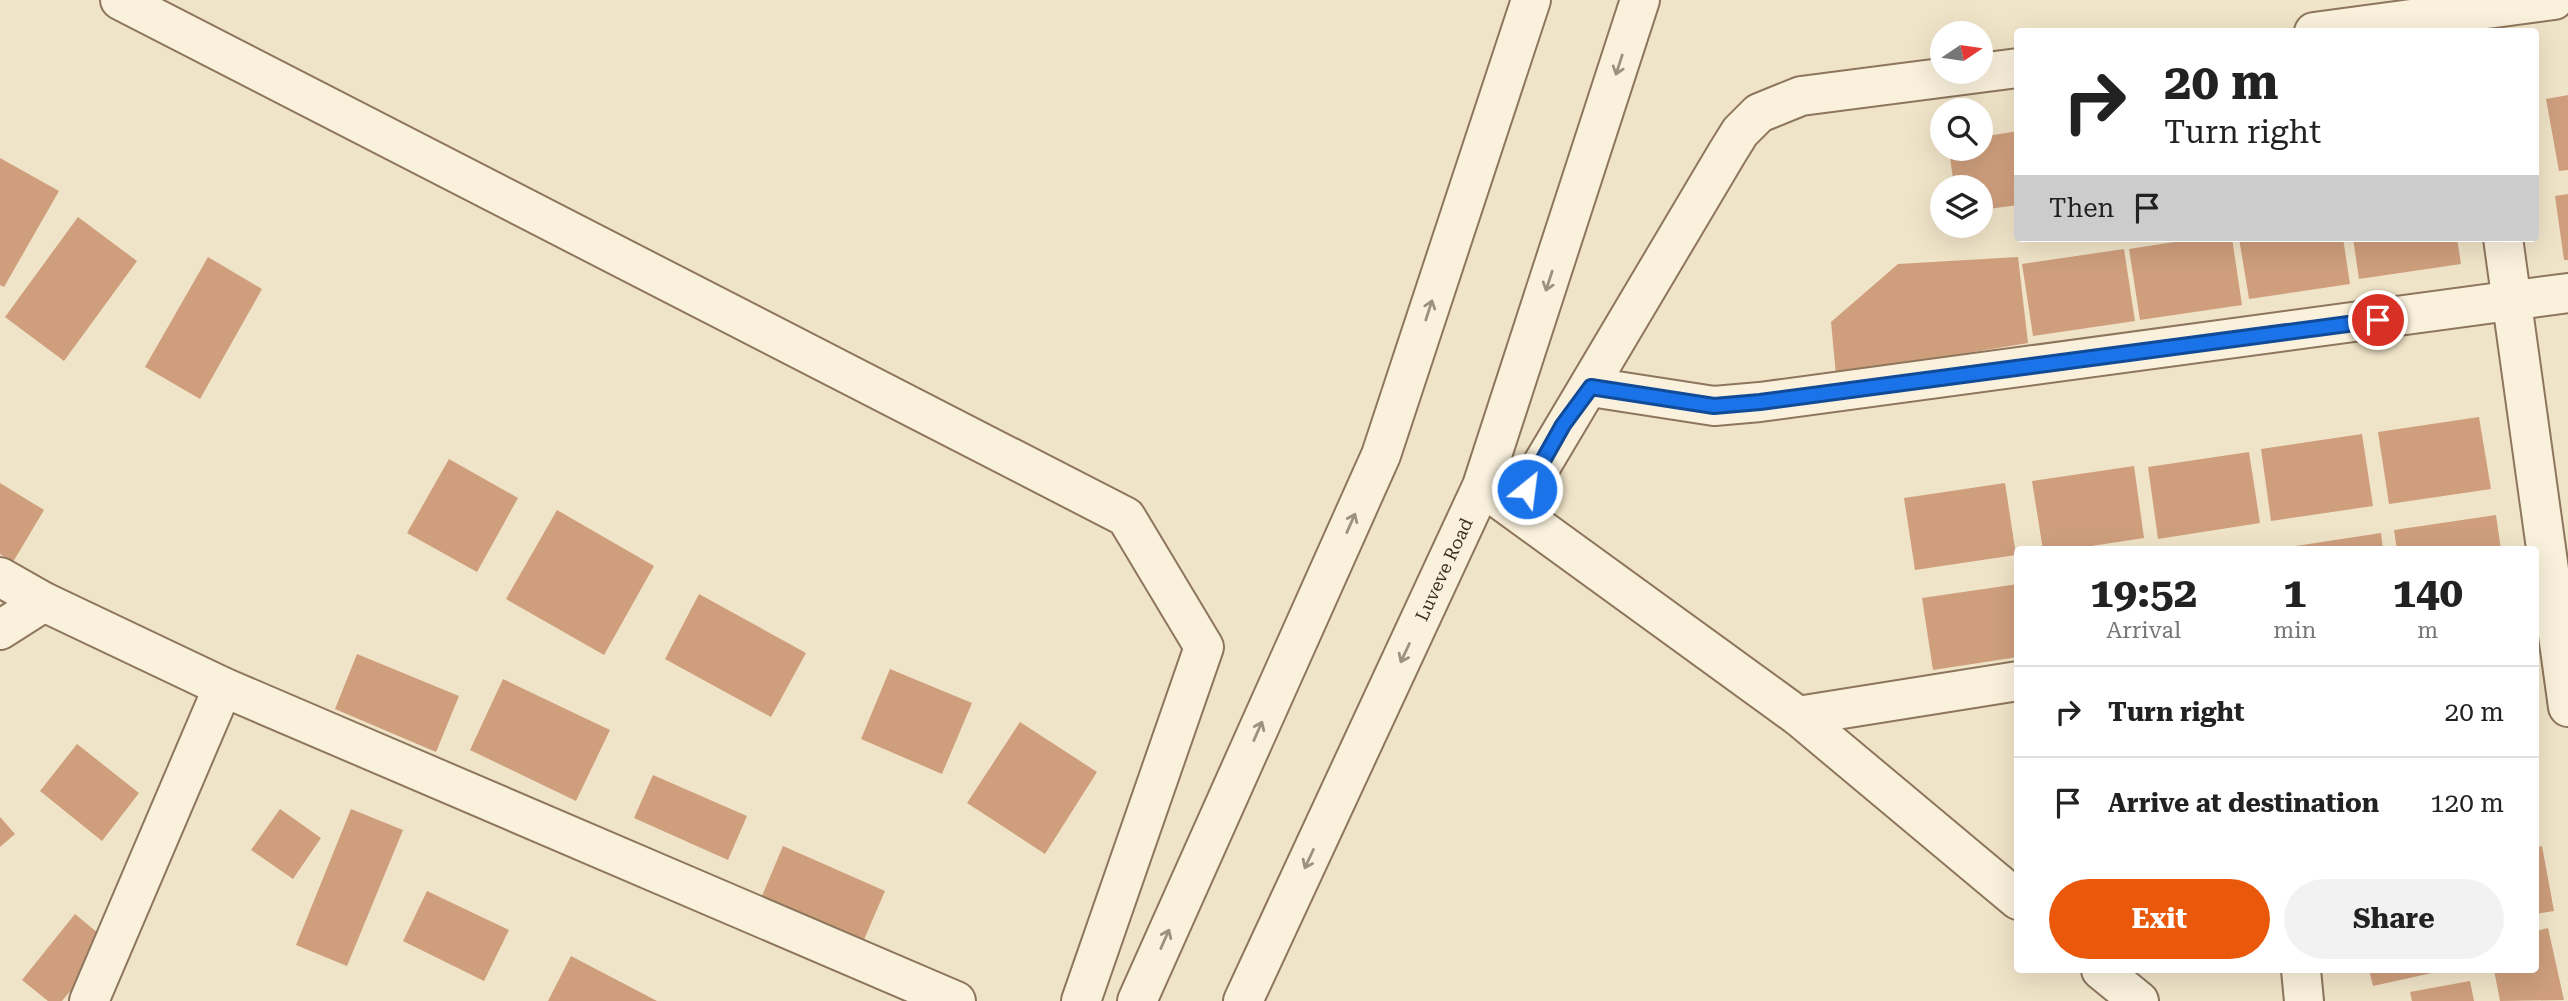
<!DOCTYPE html>
<html lang="en">
<head>
<meta charset="utf-8">
<style>
  body { margin:0; font-family:"Roboto Serif",serif; background:#f2f2f2; color:#222; height:100vh; display:flex; flex-direction:column; font-size:26px; white-space:nowrap }
  * { box-sizing:border-box; margin:0 }
  p { font-size:23px; color:#767676 }
  .icon { flex:none; width:38px; height:38px; fill:none; stroke:currentColor; stroke-width:2; stroke-linecap:round; stroke-linejoin:round }
  .map { position:relative; flex:1; overflow:hidden }
  .drawer { position:absolute; left:2014px; top:546px; width:525px; height:427px; display:flex; flex-direction:column; background:#fff; border-radius:7px; box-shadow:0 7px 28px #0002 }
  .drawer>* { flex:none }
  .hud { position:absolute; left:2014px; top:28px; width:525px; height:214px; border-radius:7px; box-shadow:0 7px 28px #0002; background:#fff; color:#222; overflow:hidden }
  .needle { width:46px; rotate:77deg }
  .buttons { position:absolute; left:1930px; top:21px; display:grid; gap:14px }
  .buttons a { display:grid; place-items:center; width:63px; height:63px; border-radius:50%; background:#fff; box-shadow:0 7px 28px #0002; font-size:35px }
  .pin { position:absolute; display:grid; place-items:center; width:60px; height:60px; color:#fff; margin:-30px; border:4px solid #fff; border-radius:50%; box-shadow:0 2px 7px #0007 }
  .me { position:absolute; width:77px; margin:-38px; rotate:29deg; stroke-linejoin:round; filter:drop-shadow(0 0 5px #0008) }
  .turn { display:flex; align-items:center; gap:24px; height:147px; padding:0 35px; font-size:32px }
  .turn .icon { width:91px; height:91px; stroke-width:2.5 }
  .turn b { display:block; font-size:49px; line-height:60px }
  .then { display:flex; align-items:center; height:66px; padding:0 35px; background:#0003; gap:14px; font-size:26px }
  .eta { display:flex; justify-content:space-evenly; align-items:center; height:119px; text-align:center }
  .eta b { font-size:42px; font-weight:700; line-height:49px }
  .cta { display:flex; gap:14px; margin-top:auto; padding:14px 35px }
  .cta a { flex:1; height:80px; border-radius:42px; background:#ea580c; color:#fff; font-size:28px; font-weight:700; line-height:80px; text-align:center }
  .cta a+a { background:#f2f2f2; color:#222 }
  ul { padding:0; list-style:none }
  li { display:flex; align-items:center; gap:21px; height:91px; padding:0 35px; border-top:2px solid #e0e0e0 }
  li div { flex:1 }
  li b { display:block; font-size:26px }
  li em { font-style:normal }
  .map>svg:first-child { display:block }
  .building { fill:#cf9f7d }
  .lines { fill:none; stroke-linecap:round; stroke-linejoin:round }
  .minor-casing { stroke:#8d765c; stroke-width:42 }
  .minor { stroke:#faf1dc; stroke-width:38 }
  .oneway { stroke:#9c907e }
  .route-casing { stroke:#114b97; stroke-width:18 }
  .route { stroke:#1a73e8; stroke-width:12 }
  .labels { text-anchor:middle; dominant-baseline:central; stroke-width:5; stroke-linejoin:round; paint-order:stroke }
  .street-label { font-size:18px; fill:#3d2e20; stroke:#f7eed8 }
</style>
</head>
<body>
<div class="map">
<svg width="2568" height="1001" viewBox="0 0 2568 1001">
  <rect width="100%" height="100%" fill="#f0e4c8"/>
  <g class="building">
    <polygon points="2568,95 2568,170 2559,171 2546,99"/>
    <polygon points="2018,131 2018,205 1981,210 1981,187 1954,187 1949,149 1981,149 1981,137"/>
    <polygon points="0,158 59,191 4,287 0,285"/>
    <polygon points="2568,194 2568,260 2564,260 2555,196"/>
    <polygon points="78,217 137,261 64,361 5,317"/>
    <polygon points="2200,238 2232,238 2242,305 2140,320 2129,249"/>
    <polygon points="2239,238 2343,238 2350,284 2249,299"/>
    <polygon points="2353,238 2457,238 2461,264 2359,279"/>
    <polygon points="2124,249 2135,321 2033,336 2022,264"/>
    <polygon points="208,257 262,289 200,399 145,367"/>
    <polygon points="2018,257 2028,343 1836,375 1831,322 1898,264"/>
    <polygon points="2479,417 2491,489 2389,504 2378,432"/>
    <polygon points="2362,434 2373,506 2271,521 2261,449"/>
    <polygon points="2249,452 2260,523 2158,539 2148,467"/>
    <polygon points="449,459 518,498 477,572 407,533"/>
    <polygon points="2134,466 2144,538 2065,550 2043,550 2032,481"/>
    <polygon points="0,483 44,510 13,562 0,554"/>
    <polygon points="2005,483 2016,555 1915,570 1904,498"/>
    <polygon points="557,510 654,566 604,655 506,599"/>
    <polygon points="2496,515 2501,550 2397,550 2394,530"/>
    <polygon points="2381,533 2383,550 2283,550 2283,548"/>
    <polygon points="2018,584 2018,657 1933,670 1922,598"/>
    <polygon points="699,594 806,653 771,717 665,659"/>
    <polygon points="357,654 459,696 436,752 335,709"/>
    <polygon points="890,669 972,703 942,774 861,739"/>
    <polygon points="503,679 610,730 576,801 470,750"/>
    <polygon points="1020,722 1097,772 1045,854 967,803"/>
    <polygon points="77,744 139,793 102,841 40,791"/>
    <polygon points="653,775 747,816 728,860 634,818"/>
    <polygon points="280,809 321,838 293,879 251,850"/>
    <polygon points="351,809 403,830 347,966 296,945"/>
    <polygon points="0,817 15,834 0,847"/>
    <polygon points="783,846 885,891 863,942 761,898"/>
    <polygon points="2542,846 2554,911 2536,914 2536,848"/>
    <polygon points="427,891 509,930 484,981 403,941"/>
    <polygon points="75,914 110,943 62,1001 48,1001 22,980"/>
    <polygon points="2548,928 2564,1000 2500,1001 2494,970 2536,970 2536,931"/>
    <polygon points="571,956 657,1001 548,1001"/>
    <polygon points="2369,970 2441,970 2441,971 2373,986"/>
    <polygon points="2470,981 2474,1001 2412,1001 2410,992"/>
  </g>
  <g class="lines">
    <defs>
      <g id="minor">
        <polyline points="120,0 1126,517 1204,647 1081,1001"/>
        <polyline points="2314,32 2554,0"/>
        <polyline points="2503,238 2568,707"/>
        <polyline points="1591,387 1714,406 1760,402 2568,293"/>
        <polyline points="1495,496 1798,716 2018,900"/>
        <polyline points="1515,510 1727,153 1740,132 1759,113 1801,96 2018,68"/>
        <polyline points="0,577 44,602 223,687 956,1001"/>
        <polyline points="0,630 44,602"/>
        <polyline points="1798,716 2018,681"/>
        <polyline points="2101,970 2139,1001"/>
        <polyline points="2301,970 2304,1001"/>
        <polyline points="89,1001 223,687"/>
        <polyline points="1137,1001 1381,455 1531,0"/>
        <path id="s1" d="M1243,1001l239,-515 158,-486"/>
      </g>
    </defs>
    <use href="#minor" class="minor-casing"/>
    <use href="#minor" class="minor"/>
  </g>
  <defs><path id="oneway-shaft" d="M-6 0H5M1.5-3L5.5 0L1.5 3" fill="none" stroke-width="1.6" stroke-linecap="round" stroke-linejoin="round" transform="scale(1.75)"/></defs>
  <g class="oneway">
    <use href="#oneway-shaft" transform="translate(1619 65) rotate(108)"/>
    <use href="#oneway-shaft" transform="translate(1549 281) rotate(108)"/>
    <use href="#oneway-shaft" transform="translate(1429 310) rotate(-72)"/>
    <use href="#oneway-shaft" transform="translate(1351 523) rotate(-66)"/>
    <use href="#oneway-shaft" transform="translate(1405 653) rotate(115)"/>
    <use href="#oneway-shaft" transform="translate(1258 731) rotate(-66)"/>
    <use href="#oneway-shaft" transform="translate(1309 859) rotate(115)"/>
    <use href="#oneway-shaft" transform="translate(1165 939) rotate(-66)"/>
  </g>
  <g class="lines">
    <defs>
      <polyline id="route" points="1527,489 1563,425 1591,387 1714,406 1760,402 2378,320"/>
    </defs>
    <use href="#route" class="route-casing"/>
    <use href="#route" class="route"/>
  </g>
  <g class="labels">
    <g class="street-label">
      <text stroke="none"><textPath href="#s1" startOffset="476">Luveve Road</textPath></text>
    </g>
  </g>
</svg>
<div class="buttons">
<a><svg class="needle" viewBox="-14 -14 28 28"><path d="M0-13l5 13h-10z" fill="#e53935"/><path d="M0 13l5-13h-10z" fill="#767676"/></svg></a>
<a><svg class="icon" aria-label="search" viewBox="0 0 24 24"><circle cx="10" cy="10" r="6"/><path d="M15 15l6 6"/></svg></a>
<a><svg class="icon" aria-label="layers" viewBox="0 0 24 24"><path d="M12 4l9 5-9 5-9-5zM3 14l9 5 9-5"/></svg></a>
</div>
<div class="pin" style="left:2378px;top:320px;background:#d93025"><svg class="icon" aria-label="arrive" viewBox="0 0 24 24"><path d="M6 21V4h12l-3 4 3 4H6"/></svg></div>
<svg class="me" style="left:1527px;top:489px" viewBox="-20 -20 40 40"><circle r="17" fill="#1a73e8" stroke="#fff" stroke-width="3"/><path d="M0-11L8 9 0 5-8 9z" fill="#fff"/></svg>
<div class="hud">
<div class="turn"><svg class="icon" aria-label="right" viewBox="0 0 24 24"><path d="M7 20v-9h11M14 6l5 5-5 5"/></svg><div><b>20 m</b>Turn right</div></div>
<div class="then">Then<svg class="icon" aria-label="arrive" viewBox="0 0 24 24"><path d="M6 21V4h12l-3 4 3 4H6"/></svg></div>
</div>
<section class="drawer">
<div class="eta">
<div><b>19:52</b><p>Arrival</p></div>
<div><b>1</b><p>min</p></div>
<div><b>140</b><p>m</p></div>
</div>
<ul>
<li><svg class="icon" aria-label="right" viewBox="0 0 24 24"><path d="M7 20v-9h11M14 6l5 5-5 5"/></svg><div><b>Turn right</b></div><em>20 m</em></li>
<li><svg class="icon" aria-label="arrive" viewBox="0 0 24 24"><path d="M6 21V4h12l-3 4 3 4H6"/></svg><div><b>Arrive at destination</b></div><em>120 m</em></li>
</ul>
<div class="cta"><a>Exit</a><a>Share</a></div>
</section>
</div>
</body>
</html>
